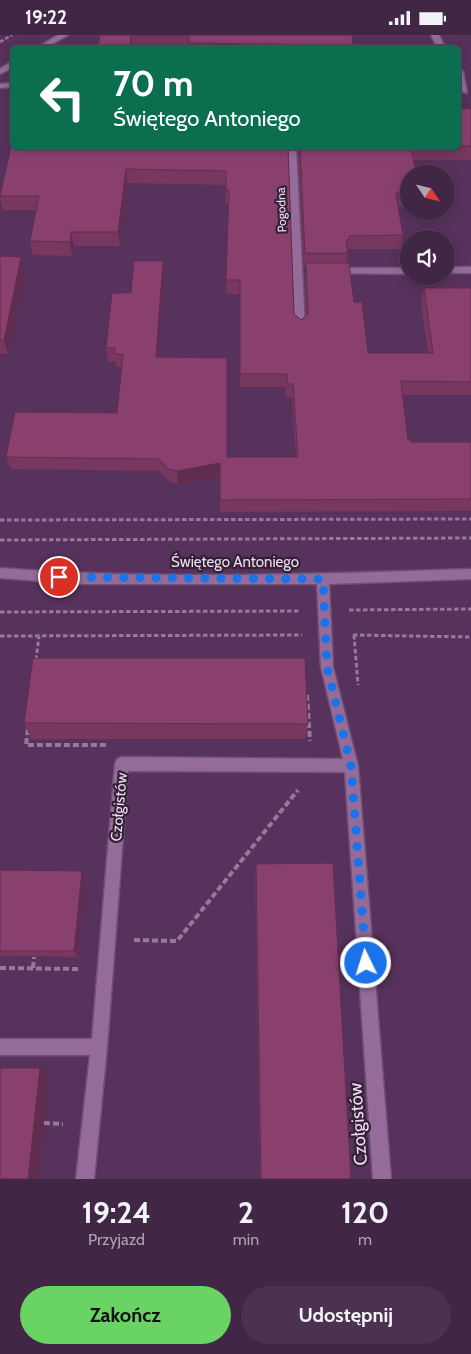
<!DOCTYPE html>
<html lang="pl">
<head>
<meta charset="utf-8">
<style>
  body { margin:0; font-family:Cabin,sans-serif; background:#4c3250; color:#f1f3f6; height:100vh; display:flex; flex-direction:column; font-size:19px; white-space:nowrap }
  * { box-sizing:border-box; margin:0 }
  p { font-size:16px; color:#aea5b3 }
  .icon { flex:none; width:28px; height:28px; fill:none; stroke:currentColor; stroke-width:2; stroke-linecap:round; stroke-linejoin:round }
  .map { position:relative; height:1144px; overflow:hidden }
  .drawer { display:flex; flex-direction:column; background:#412645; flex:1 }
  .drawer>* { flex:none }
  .hud { position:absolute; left:10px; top:10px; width:451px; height:105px; border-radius:8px; box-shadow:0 2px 12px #0003,0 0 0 1px #5a435e; background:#0b6e4f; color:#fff; overflow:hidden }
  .needle { width:32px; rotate:125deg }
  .controls { position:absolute; left:400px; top:130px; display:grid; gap:10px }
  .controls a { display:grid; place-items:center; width:55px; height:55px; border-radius:50%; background:#412645; box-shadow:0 2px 12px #0003,0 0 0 1px #5a435e; font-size:25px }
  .pin { position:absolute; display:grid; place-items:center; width:42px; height:42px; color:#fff; margin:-21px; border:2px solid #fff; border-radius:50%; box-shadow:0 1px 5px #0007 }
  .me { position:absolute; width:55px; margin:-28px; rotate:356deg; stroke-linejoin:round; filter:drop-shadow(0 0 4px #0008) }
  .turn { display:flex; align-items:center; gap:18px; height:105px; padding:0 20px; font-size:22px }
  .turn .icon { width:65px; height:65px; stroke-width:2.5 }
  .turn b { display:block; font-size:35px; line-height:42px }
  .eta { display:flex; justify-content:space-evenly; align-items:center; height:85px; text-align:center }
  .eta b { font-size:30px; font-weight:700; line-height:35px }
  .primary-button { display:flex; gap:10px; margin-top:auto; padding:10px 20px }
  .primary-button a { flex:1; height:58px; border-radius:30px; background:#69d464; color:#111; font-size:20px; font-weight:700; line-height:58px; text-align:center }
  .primary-button a+a { background:#4c3250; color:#f1f3f6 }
  .status { display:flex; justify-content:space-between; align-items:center; height:35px; padding:0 25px; background:#412645; direction:ltr }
  .status svg { height:14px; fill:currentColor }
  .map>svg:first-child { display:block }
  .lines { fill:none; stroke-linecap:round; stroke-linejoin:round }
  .minor-casing { stroke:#6f4f72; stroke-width:3 }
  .path-far2 { stroke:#97789b; stroke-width:2.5; stroke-dasharray:4 2; stroke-linecap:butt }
  .path-far1 { stroke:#97789b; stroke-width:3; stroke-dasharray:4.5 2.5; stroke-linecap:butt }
  .path { stroke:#97789b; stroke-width:4; stroke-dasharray:6 3; stroke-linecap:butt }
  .minor { fill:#956c99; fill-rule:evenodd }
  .wall { fill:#77375f }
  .shaded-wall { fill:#612d4e }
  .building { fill:#8a406f; stroke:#612d4e }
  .route { stroke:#1a73e8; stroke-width:9; stroke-dasharray:0 16.2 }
  .labels { text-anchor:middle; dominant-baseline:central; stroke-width:4.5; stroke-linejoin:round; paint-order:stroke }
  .far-street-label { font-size:12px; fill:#f1dbf4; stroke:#332235 }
  .street-label { font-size:15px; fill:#f1dbf4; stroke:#332235 }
  .near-street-label { font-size:18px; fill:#f1dbf4; stroke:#332235 }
</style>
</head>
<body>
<div class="status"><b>19:22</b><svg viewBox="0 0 49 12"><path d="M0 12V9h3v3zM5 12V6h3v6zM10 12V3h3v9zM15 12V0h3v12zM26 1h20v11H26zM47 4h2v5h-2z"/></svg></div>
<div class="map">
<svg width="471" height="1144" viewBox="0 0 471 1144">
  <rect width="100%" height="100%" fill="#57325c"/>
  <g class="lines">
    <defs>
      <g id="minor">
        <polygon points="58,0 68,0 47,12 38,12"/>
        <polygon points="431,0 439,0 445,12 437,12"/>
        <polygon points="9,28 12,28 12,33 0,39 0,34"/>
        <polygon points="459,34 463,36 467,58 460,56"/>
        <polygon points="12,48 12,52 0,53 0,49"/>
        <polygon points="288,112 296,112 305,293 300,297 295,293"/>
        <rect x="446" y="232" width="25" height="6"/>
        <polygon points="334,233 409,233 409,239 331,238 329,236"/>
        <path d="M0,533c156,12 314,6 471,1v10l-142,5 4,83 25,99 33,413h-18l-28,-407 -217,-1 -21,276 -13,132h-18l14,-124h-90v-16h92l23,-275 2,-5 5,-2 221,2 -22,-92 -4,-83h-238l-79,-6z"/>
      </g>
    </defs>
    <use href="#minor" class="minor-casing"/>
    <polyline class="path-far2" points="0,7 12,0"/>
    <g class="path-far1">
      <polyline points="0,485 471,484"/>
      <polyline points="0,505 471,503"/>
      <polyline points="349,575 471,574"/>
      <polyline points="0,577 300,576"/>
      <polyline points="353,600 471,602"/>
      <polyline points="354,600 358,650"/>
      <polyline points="0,601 302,600"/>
      <polyline points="36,625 39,601"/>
    </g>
    <g class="path">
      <polyline points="307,660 310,706"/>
      <polyline points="28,694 26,710 106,710"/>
      <polyline points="134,905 177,906 298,755"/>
      <polyline points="0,933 80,934"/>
      <polyline points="33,933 34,922"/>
      <polyline points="44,1088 63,1089"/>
    </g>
    <use href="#minor" class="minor"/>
  </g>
  <g class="wall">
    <polygon points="100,0 352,0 353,10 353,12 98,12"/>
    <polygon points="459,73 471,74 471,125 413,125 409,139 409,172 398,172 403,200 401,214 348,214 347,228 354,267 368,318 428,318 421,267 424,253 471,253 471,360 403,360 408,405 411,407 471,407 471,476 220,477 220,441 178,449 170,447 159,436 11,434 6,422 117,378 121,332 116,332 115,327 108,327 106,313 131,258 163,226 164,240 158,322 227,422 296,422 292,362 286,363 286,352 240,352 240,259 226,259 228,169 226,169 226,150 127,148 120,211 74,211 72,221 33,220 30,206 37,175 3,175 0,162 12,107 288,112 294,279 301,285 306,281 305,242 306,232 304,232 298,112 459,112"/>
    <polygon points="0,221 25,237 8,319 0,319"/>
    <polygon points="24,688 308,689 305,704 31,704"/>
    <polygon points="256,829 351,1144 260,1144 255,840"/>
    <polygon points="0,835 86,844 78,922 0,921"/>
  </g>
  <g class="shaded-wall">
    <polygon points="131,1 132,12 130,12"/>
    <polygon points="126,134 127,148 120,211 118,197"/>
    <polygon points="71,197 74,211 72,221 70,207"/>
    <polygon points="21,222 25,237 8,319 4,305"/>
    <polygon points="163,226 164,240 157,336 156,322"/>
    <polygon points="220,428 221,441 178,449 177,436"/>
    <polygon points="82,836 86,844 78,922 74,916"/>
    <polygon points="40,1033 49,1037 38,1144 28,1144"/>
  </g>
  <g class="building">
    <polygon points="100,0 352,0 353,10 262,9 262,12 257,12 259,9 189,8 189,1 131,1 130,12 98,12"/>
    <polygon points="459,73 471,74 471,111 459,111"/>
    <polygon points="12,107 12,112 288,112 294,279 301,285 308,279 306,228 349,228 354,267 362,267 368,318 433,318 424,253 471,253 471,347 401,346 408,405 411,405 411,407 471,407 471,464 220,465 220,428 177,436 169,434 158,424 6,422 15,377 117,378 123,319 114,319 115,313 106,313 112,258 131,258 134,226 163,226 156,322 227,323 227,422 298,422 293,349 287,349 287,339 240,339 240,245 226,245 229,155 226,155 226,136 126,134 118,197 71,197 70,207 30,206 39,161 0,161"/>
    <polygon points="300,112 411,112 416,139 409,139 409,158 396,158 403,200 349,201 349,205 346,205 348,218 305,218"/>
    <polygon points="0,221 21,222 4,305 0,305"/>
    <polygon points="33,623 305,623 308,689 24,688"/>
    <polygon points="333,828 351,1144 261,1144 256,829"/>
    <polygon points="0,835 82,836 74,916 0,916"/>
    <polygon points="0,1033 40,1033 28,1144 0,1144"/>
  </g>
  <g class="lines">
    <polyline class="route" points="59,542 323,544 327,632 351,731 366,928"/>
  </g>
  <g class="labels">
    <g class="far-street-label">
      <text transform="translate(281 175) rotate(-92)">Pogodna</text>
    </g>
    <g class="street-label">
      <text x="235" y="527">Świętego Antoniego</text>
      <text transform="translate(119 772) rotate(-85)">Czołgistów</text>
    </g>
    <g class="near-street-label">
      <text transform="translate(358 1089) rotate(-94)">Czołgistów</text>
    </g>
  </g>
</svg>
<div class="controls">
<a><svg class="needle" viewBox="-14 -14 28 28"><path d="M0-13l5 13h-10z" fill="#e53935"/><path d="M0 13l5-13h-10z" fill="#aea5b3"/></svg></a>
<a><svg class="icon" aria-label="sound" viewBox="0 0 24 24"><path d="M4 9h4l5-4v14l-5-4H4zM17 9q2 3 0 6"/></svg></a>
</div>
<div class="pin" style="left:59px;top:542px;background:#d93025"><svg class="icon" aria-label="arrive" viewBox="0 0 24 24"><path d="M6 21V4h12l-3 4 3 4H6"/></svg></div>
<svg class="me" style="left:366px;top:928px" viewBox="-20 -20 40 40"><circle r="17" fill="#1a73e8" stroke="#fff" stroke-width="3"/><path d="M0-11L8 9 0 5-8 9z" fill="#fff"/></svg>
<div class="hud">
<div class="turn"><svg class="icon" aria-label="left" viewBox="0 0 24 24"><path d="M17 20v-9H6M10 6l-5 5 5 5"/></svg><div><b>70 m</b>Świętego Antoniego</div></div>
</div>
</div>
<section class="drawer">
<div class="eta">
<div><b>19:24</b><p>Przyjazd</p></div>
<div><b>2</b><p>min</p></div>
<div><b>120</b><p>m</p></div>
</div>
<div class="primary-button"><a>Zakończ</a><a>Udostępnij</a></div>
</section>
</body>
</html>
